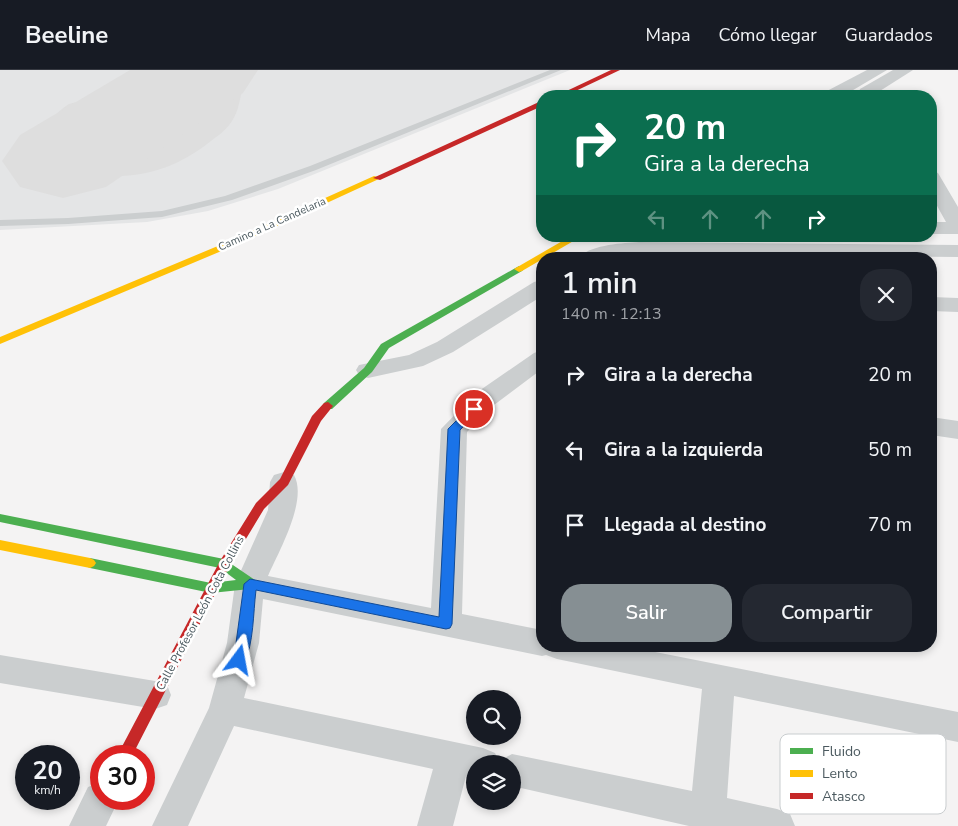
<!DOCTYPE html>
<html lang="es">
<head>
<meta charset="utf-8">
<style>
  body { margin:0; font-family:"Nunito Sans",sans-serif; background:#242831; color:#f1f3f6; height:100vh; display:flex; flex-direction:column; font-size:19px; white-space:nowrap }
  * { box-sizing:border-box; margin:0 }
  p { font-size:16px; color:#9ea1a6 }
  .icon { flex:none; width:28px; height:28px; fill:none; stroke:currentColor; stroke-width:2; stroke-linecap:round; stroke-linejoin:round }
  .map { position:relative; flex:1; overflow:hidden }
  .panel { position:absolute; left:536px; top:182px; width:401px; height:400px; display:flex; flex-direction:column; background:#171b24; border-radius:20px; box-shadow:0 2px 8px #0003 }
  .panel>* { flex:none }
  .guide { position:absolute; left:536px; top:20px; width:401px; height:152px; border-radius:20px; box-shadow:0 2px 8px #0003; background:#0b6e4f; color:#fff; overflow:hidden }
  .fabs { position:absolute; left:466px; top:620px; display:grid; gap:10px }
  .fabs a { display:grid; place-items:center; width:55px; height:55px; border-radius:50%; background:#171b24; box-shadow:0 2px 8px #0003; font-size:25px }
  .speed { position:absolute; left:15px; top:675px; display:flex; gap:10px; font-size:25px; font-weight:700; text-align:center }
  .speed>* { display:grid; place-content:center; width:65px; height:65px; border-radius:50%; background:#171b24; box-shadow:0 2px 8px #0003; line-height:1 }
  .speed small { font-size:12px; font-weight:400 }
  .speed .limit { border:8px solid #d22; background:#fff; color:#111 }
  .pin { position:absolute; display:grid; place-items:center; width:42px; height:42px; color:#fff; margin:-21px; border:2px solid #fff; border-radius:50%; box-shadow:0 1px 5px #0007 }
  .me { position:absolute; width:55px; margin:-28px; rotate:13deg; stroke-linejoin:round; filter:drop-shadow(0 0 4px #0008) }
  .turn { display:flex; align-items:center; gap:18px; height:105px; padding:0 25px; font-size:22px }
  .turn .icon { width:65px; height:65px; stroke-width:2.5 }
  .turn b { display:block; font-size:35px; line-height:42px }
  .lanes { display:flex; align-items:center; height:48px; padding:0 25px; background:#0003; justify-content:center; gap:25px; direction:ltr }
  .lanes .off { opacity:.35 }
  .round { display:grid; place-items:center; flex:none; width:52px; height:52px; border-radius:20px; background:#242831 }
  .summary { display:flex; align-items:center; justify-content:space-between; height:85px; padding:0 25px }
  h1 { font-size:30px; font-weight:600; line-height:38px }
  .cta { display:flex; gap:10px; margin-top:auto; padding:10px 25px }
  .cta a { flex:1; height:58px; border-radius:20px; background:#868f93; color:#fff; font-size:20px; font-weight:600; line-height:58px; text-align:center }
  .cta a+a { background:#242831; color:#f1f3f6 }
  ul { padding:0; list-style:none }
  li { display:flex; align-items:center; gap:15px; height:75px; padding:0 25px }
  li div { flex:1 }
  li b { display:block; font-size:19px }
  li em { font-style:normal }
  header { display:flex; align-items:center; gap:30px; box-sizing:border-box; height:70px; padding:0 25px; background:#171b24; border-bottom:1px solid #363941 }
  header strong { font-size:24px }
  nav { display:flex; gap:28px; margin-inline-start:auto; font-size:18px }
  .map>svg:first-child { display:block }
  .airport { fill:#e4e5e6 }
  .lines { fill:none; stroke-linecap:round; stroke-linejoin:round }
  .taxiway { fill:#dedede; fill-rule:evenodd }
  .runway { fill:#dedede; fill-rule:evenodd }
  .lane { fill:#cbcecf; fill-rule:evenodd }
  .street { fill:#cbcecf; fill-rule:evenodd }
  .fast { fill:#4caf50; fill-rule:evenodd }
  .slow { fill:#ffc107; fill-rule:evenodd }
  .jam { fill:#c62828; fill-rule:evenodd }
  .route { fill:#1a73e8; stroke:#114b97 }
  .labels { text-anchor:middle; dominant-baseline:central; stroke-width:5; stroke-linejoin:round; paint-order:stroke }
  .far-street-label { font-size:11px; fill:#4b595f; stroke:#fff }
  .street-label { font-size:12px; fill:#4b595f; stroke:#fff }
  .key { fill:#fff; stroke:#c9cdcf; stroke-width:1 }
  .key-label { font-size:14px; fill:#4b595f }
</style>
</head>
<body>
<header>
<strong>Beeline</strong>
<nav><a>Mapa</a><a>Cómo llegar</a><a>Guardados</a></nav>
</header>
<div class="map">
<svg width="958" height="756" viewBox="0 0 958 756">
  <rect width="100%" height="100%" fill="#f4f3f3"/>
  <polygon class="airport" points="0,0 570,0 278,119 208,141 147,152 0,160"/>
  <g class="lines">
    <path class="taxiway" d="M203,0h42c-3,15 -4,38 -13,51 -6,10 -16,16 -25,23 -26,20 -54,31 -88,32 -16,0 -44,-2 -58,-13 -23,-19 -15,-45 8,-59l106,-28 15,4 7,9 -7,9 -89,26 -8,5 1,12 10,5h30l27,-13 29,-21z"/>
    <polygon class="runway" points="130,0 258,0 243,23 106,117 63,128 20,117 2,91 20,65"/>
    <polygon class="lane" points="550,0 561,0 316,100 232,130 162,147 68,154 0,156 0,150 68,148 162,141 225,126 310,96"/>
    <g class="street">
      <polygon points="867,0 887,0 843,26 823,26 825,22"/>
      <polygon points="893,0 913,0 872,26 860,26 858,23 860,19"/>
      <polygon points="931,101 938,103 958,137 958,164 931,164 931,152 946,152 931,125"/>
      <path d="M639,172l319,3v12l-319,-3 -31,5h-30c9,-14 45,-16 61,-17z"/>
      <polygon points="542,210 542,226 453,282 423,296 368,308 359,305 356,300 359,295 409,285 437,272 534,212"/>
      <polygon points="931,227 958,228 958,242 931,241"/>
      <path d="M542,280v19l-48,36 -27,27 -5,182 80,16v16h83l333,66v30l-224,-46 -7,102 50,11 13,5 5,12h-106l-177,-40v-22h-37v14l-9,-2 -13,50h-36l16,-57 -199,-43 -46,100h-36l57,-118 18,-65 8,-59 33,-74 2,-28 4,-7 10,-3 10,3c14,25 -15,76 -26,101l163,32 10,-179 35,-36 58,-40zM263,529l279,57 4,-1 11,4 145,30 -10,102 -180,-37 -13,7 -4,-8 -12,-5 -239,-50 15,-55z"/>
      <polygon points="931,347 958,351 958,369 931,365"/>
      <polygon points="0,585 155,611 167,615 171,625 167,635 155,639 0,613"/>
      <polygon points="101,712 101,729 119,729 106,756 69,756 88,717"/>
    </g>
    <g class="fast">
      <polygon points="519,196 524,199 522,201 389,278 372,302 332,339 324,339 323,336 324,333 364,298 381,274"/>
      <polygon points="0,444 224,489 255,510 256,514 255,518 250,519 211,523 90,498 86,496 84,493 86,490 90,488 211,513 236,510 220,498 0,452"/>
    </g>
    <g class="slow">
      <polygon points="374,106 381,108 231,177 0,274 0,267 225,173"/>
      <polygon points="571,166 582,166 522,201 519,202 514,199"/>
      <polygon points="0,470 90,488 94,490 96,493 94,496 90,498 0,480"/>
    </g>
    <g class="jam">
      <polygon points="611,0 620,0 565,26 556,26"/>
      <polygon points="539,32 542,32 542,36 380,110 373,108"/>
      <polygon points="328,332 333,336 321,351 288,415 264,439 229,497 132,686 117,686 220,491 256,433 280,409 312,346 324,333"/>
    </g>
  </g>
  <path class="route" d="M474,335l6,4 -20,21 -8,194 -2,4 -4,1 -190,-39c-3,24 -2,52 -12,74h-10l-2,-4 4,-17 8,-59 6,-5 189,38 9,-188 23,-23z"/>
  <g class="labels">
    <g class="far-street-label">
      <text transform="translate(272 154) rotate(-24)">Camino a La Candelaria</text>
    </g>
    <g class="street-label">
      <text transform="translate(200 543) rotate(-62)">Calle Profesor León Cota Collins</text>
    </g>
  </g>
  <rect x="780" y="664" width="166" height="80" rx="8" class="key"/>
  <rect x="790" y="678" width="23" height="6" fill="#4caf50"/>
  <rect x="790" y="700" width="23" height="7" fill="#ffc107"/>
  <rect x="790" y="723" width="23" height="6" fill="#c62828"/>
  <g class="key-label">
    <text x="822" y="686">Fluido</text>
    <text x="822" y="708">Lento</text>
    <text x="822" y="731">Atasco</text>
  </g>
</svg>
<div class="fabs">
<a><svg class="icon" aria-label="search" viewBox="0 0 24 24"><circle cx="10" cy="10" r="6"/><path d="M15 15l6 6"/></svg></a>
<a><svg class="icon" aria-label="layers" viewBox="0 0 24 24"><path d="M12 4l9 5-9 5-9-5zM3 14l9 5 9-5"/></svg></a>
</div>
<div class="speed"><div>20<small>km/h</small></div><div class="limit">30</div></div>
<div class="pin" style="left:474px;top:339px;background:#d93025"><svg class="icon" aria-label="arrive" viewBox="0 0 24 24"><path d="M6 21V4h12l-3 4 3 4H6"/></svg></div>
<svg class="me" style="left:239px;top:590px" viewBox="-20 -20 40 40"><path d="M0-17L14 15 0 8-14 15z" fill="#1a73e8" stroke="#fff" stroke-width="4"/></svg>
<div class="guide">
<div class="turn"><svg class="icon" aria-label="right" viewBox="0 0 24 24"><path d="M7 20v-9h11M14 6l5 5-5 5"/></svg><div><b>20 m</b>Gira a la derecha</div></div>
<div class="lanes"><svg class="icon off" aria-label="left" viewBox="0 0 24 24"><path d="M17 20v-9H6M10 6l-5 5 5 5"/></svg><svg class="icon off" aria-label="ahead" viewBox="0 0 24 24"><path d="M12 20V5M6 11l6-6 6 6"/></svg><svg class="icon off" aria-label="ahead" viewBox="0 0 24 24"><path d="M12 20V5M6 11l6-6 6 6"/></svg><svg class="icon" aria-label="right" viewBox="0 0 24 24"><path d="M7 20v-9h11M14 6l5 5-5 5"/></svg></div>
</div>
<section class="panel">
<div class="summary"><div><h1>1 min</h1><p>140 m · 12:13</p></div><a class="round"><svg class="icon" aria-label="close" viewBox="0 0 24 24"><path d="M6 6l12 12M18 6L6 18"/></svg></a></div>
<ul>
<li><svg class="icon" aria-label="right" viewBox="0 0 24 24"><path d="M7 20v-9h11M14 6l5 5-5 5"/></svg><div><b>Gira a la derecha</b></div><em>20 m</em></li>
<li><svg class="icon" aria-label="left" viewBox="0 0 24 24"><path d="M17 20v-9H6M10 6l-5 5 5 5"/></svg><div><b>Gira a la izquierda</b></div><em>50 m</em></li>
<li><svg class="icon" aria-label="arrive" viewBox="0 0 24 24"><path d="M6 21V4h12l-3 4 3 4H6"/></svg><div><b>Llegada al destino</b></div><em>70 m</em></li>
</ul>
<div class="cta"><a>Salir</a><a>Compartir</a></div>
</section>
</div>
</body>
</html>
